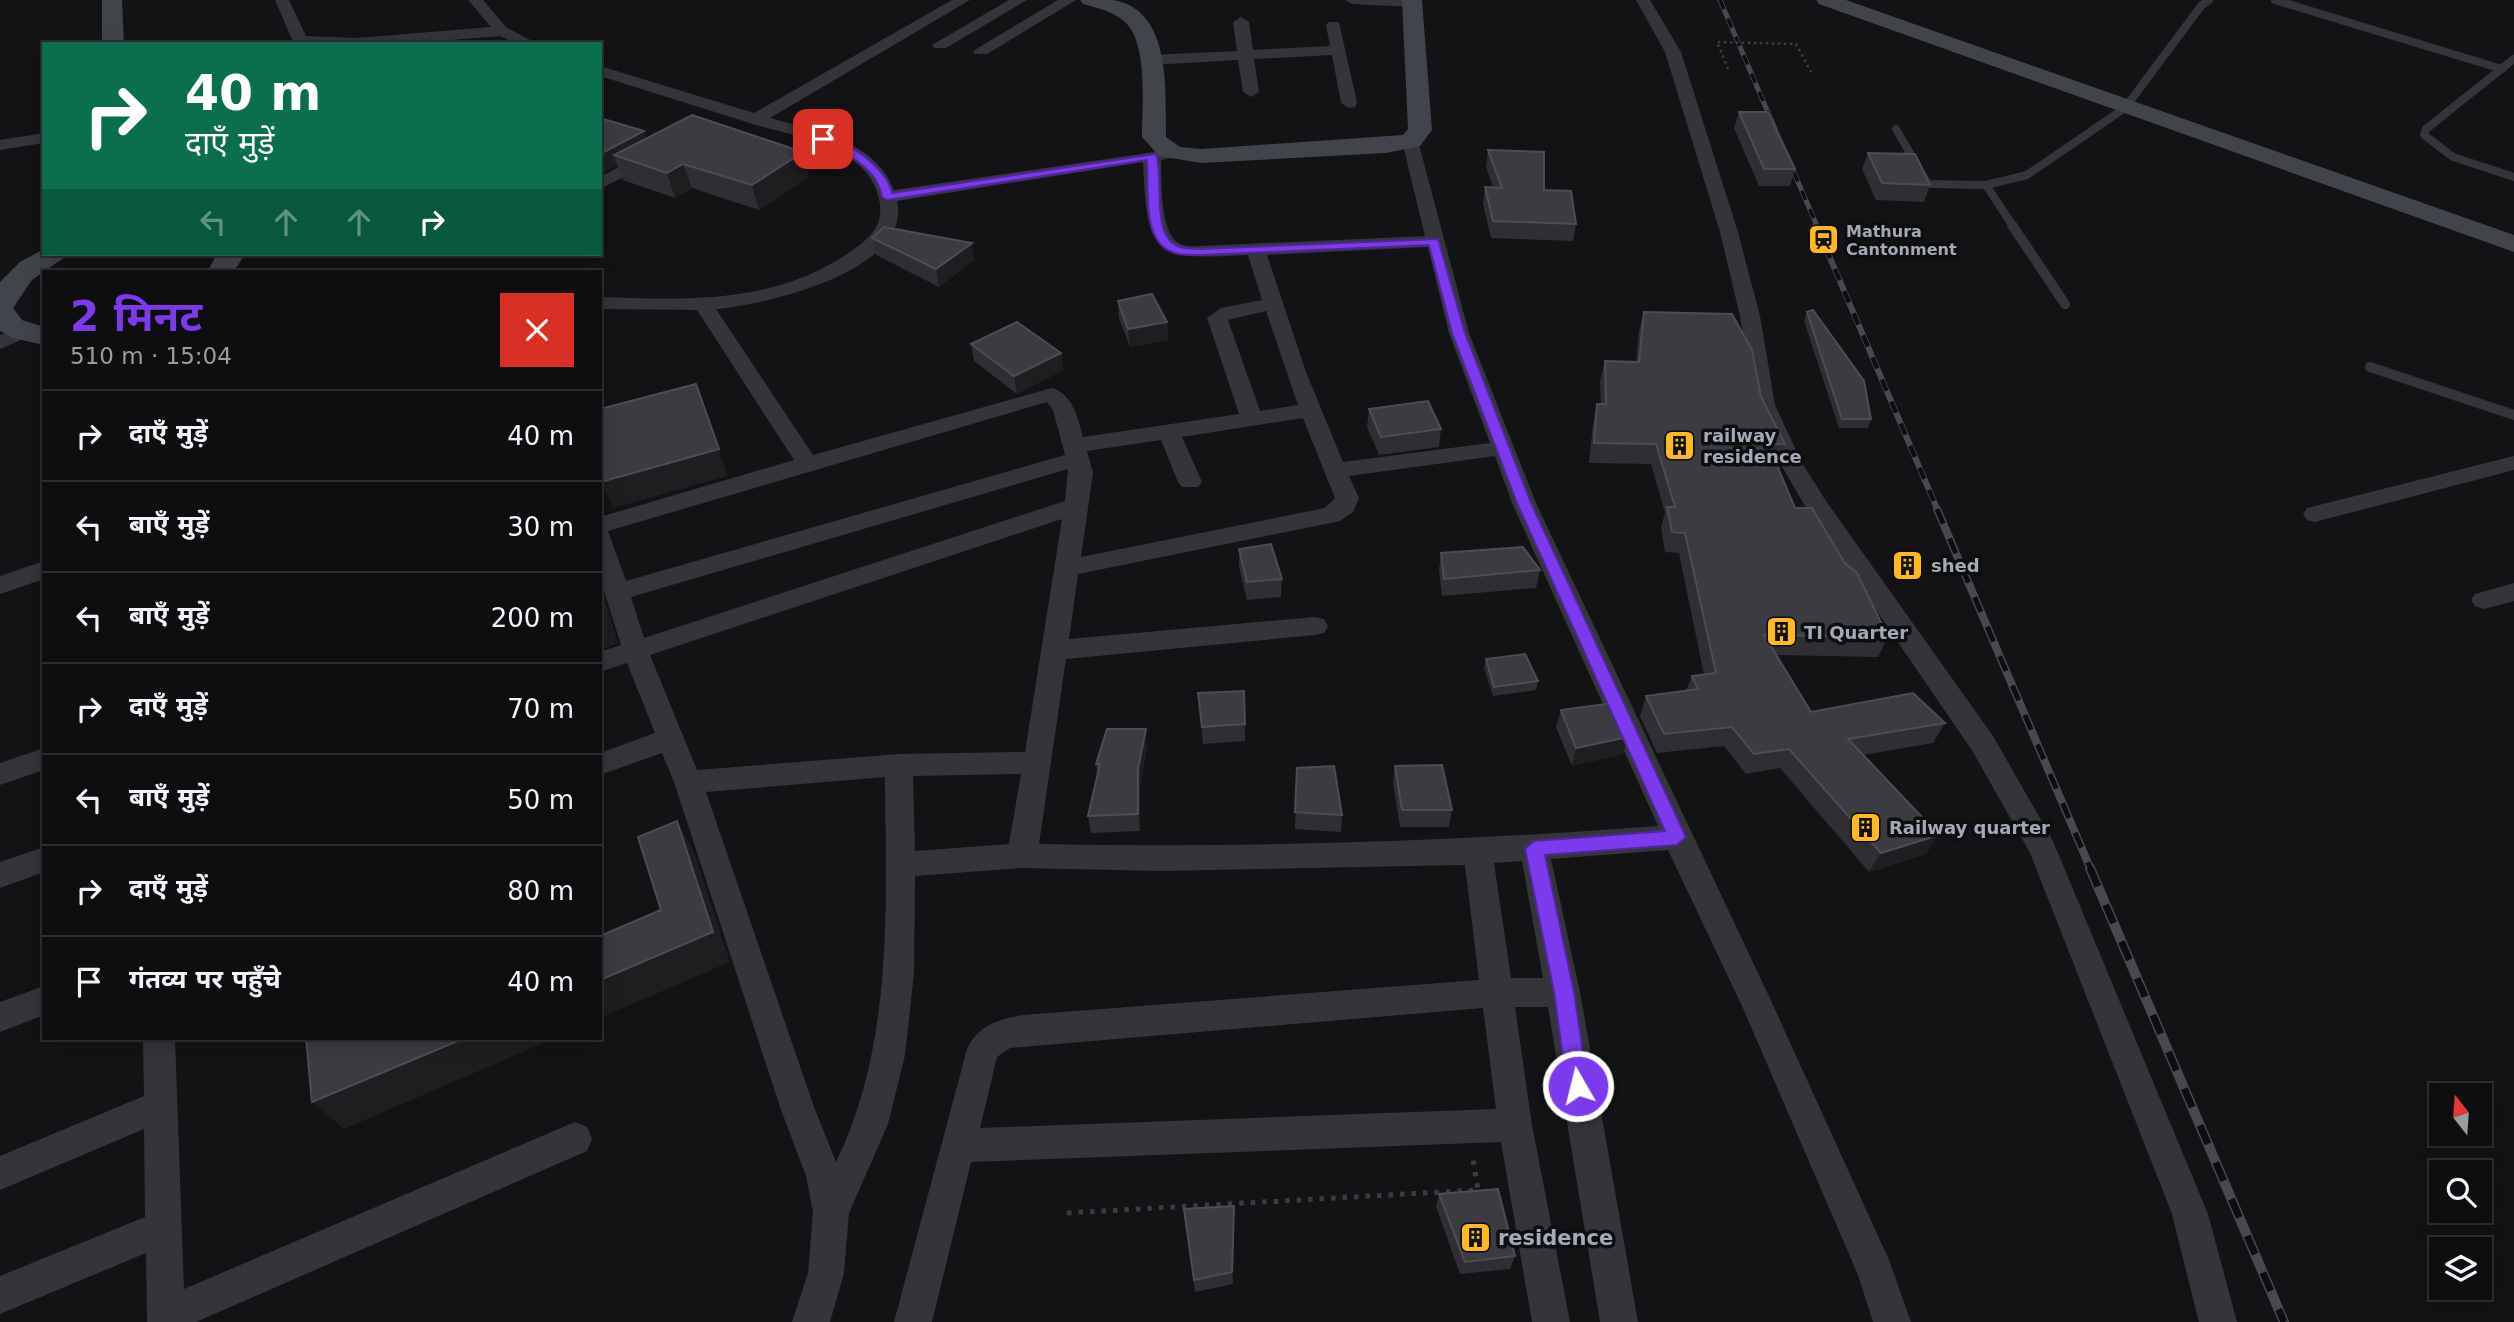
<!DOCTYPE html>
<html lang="hi">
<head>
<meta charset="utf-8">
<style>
  body { margin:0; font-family:"DejaVu Sans","Noto Sans Devanagari",sans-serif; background:#171719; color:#f1f3f6; height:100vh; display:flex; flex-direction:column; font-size:26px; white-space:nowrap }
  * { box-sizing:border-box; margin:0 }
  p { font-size:23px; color:#9b9c9f }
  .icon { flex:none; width:38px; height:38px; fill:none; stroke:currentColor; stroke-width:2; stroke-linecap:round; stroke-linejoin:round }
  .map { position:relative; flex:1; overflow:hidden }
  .panel { position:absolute; left:42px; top:270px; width:560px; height:770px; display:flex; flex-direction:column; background:#0e0e10; border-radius:0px; box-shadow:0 4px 18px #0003,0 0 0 2px #2e2e30 }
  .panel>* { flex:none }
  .guide { position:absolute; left:42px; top:42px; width:560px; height:214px; border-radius:0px; box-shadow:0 4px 18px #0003,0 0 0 2px #2e2e30; background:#0b6e4f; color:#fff; overflow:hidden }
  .needle { width:46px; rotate:343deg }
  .fabs { position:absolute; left:2429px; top:1083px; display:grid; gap:14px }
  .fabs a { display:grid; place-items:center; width:63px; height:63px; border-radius:0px; background:#0e0e10; box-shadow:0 4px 18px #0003,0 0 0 2px #2e2e30; font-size:35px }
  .pin { position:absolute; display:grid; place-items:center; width:60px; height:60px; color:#fff; margin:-30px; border-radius:14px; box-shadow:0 4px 10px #0006 }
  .me { position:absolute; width:77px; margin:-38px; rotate:352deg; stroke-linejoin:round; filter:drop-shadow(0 0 5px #0008) }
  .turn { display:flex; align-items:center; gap:24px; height:147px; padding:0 28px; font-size:32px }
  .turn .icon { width:91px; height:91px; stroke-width:2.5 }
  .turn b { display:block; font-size:49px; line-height:60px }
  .lanes { display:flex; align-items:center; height:66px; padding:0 28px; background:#0003; justify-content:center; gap:35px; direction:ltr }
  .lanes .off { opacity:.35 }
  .round { display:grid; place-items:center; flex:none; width:74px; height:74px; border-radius:0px; background:#171719 }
  .overview { display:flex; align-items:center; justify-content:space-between; height:119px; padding:0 28px }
  h1 { font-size:42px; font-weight:700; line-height:52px; color:#7c3aed }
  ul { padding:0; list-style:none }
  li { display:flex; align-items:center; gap:21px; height:91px; padding:0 28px; border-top:2px solid #2e2e30 }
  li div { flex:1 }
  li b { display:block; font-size:26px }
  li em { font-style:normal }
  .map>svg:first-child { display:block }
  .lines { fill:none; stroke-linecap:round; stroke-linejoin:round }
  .path { stroke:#3a3c42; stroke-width:5; stroke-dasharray:4.5 7; stroke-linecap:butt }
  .lane-far1 { stroke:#34353a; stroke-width:8 }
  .lane { stroke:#34353a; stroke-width:10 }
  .street { fill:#34353a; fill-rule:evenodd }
  .secondary { fill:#42444b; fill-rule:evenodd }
  .rail-far3-casing { stroke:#474950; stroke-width:5 }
  .rail-far2-casing { stroke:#474950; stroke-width:6 }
  .rail-far1-casing { stroke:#474950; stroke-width:8 }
  .rail-casing { stroke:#474950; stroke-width:10 }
  .rail-far3 { stroke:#0e0e10; stroke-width:3.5; stroke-dasharray:10; stroke-linecap:butt }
  .rail-far2 { stroke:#0e0e10; stroke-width:4.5; stroke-dasharray:12; stroke-linecap:butt }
  .rail-far1 { stroke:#0e0e10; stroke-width:5; stroke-dasharray:16; stroke-linecap:butt }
  .rail { stroke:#0e0e10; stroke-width:7; stroke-dasharray:20; stroke-linecap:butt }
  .path-bridge { stroke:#3a3c42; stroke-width:2.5; stroke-dasharray:2.5 3.5; stroke-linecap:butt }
  .wall { fill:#2f2f33 }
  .shaded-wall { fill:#1e1e21 }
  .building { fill:#3b3c41; stroke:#4c4d54; stroke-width:2 }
  .route { fill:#7c3aed; stroke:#51269a; stroke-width:2 }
  .labels { text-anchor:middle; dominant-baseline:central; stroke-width:7; stroke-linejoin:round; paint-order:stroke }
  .far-poi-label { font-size:16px; font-weight:bold; fill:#a4a9b7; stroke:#0e0e10; text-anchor:start }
  .poi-label { font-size:18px; font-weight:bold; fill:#a4a9b7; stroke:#0e0e10; text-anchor:start }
  .near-poi-label { font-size:21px; font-weight:bold; fill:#a4a9b7; stroke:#0e0e10; text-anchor:start }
</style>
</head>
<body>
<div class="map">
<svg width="2514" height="1322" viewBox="0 0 2514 1322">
  <rect width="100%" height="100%" fill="#131315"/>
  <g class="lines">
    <polyline class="path" points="1067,1213 1478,1190 1473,1159"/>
    <g class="lane-far1">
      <polyline points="2275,0 2502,69"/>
      <polyline points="2514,59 2426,129 2424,135 2453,157 2514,177"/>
      <polyline points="1896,129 1928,184 1986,185 2027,175 2125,108 2201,6 2209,0"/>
      <polyline points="1986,185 2013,226"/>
    </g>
    <g class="lane">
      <polyline points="2012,225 2065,304"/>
      <polyline points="2370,367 2514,415"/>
    </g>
    <g class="street">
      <polygon points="275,0 289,0 306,36 357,38 491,27 468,0 483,0 507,28 538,44 517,44 500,36 404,44 294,44"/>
      <path d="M952,0h18l-200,118c45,13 105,22 124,72l281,-41 3,4 -3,4 -14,3c1,20 -2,78 22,85 5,2 12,1 17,1l225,-10 -23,-95 3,-4h12l52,196 67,170 231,489 122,268 22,62h-38l-15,-47 -116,-269 -74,-156 -117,9 29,133 58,330h-38l-52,-315h-33l17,118 38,197h-38l-31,-180 -530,20 -39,160h-38l73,-273c10,-23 32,-30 56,-34l456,-35 -14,-115 -304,6 -139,-3 -107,8 -1,97 -9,82 -17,69 -39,89 -5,60 -14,49h-38l16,-49 5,-61 -7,-36 -26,-69 -106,-325 -12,-29 -62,22v-22l55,-20 -28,-70 -27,9v-20l21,-7 -21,-67v-61l194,-57 -97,-150 -97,-1v-12c86,3 173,7 247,-43 13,-9 28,-19 32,-34 5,-18 -5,-42 -18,-53 -29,-26 -72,-32 -108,-43 -51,-16 -102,-32 -153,-48v-10l154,47zM1143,162c4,96 12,98 105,93l14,45 -41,8 -14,10 32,96 -156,23c-5,-18 -10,-43 -31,-49l-239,67 -97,-146c48,-4 197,-38 181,-108zM1428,247l21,86 41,110 -147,19 -37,-90 -39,-117zM1266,311l32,94 -38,6 -32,-91zM1047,402l6,8 12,45 -439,126 -18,-50zM1303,418l32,80 -10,10 -244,49 12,-84 -6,-22 74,-11 17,42 4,5h16l4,-5 -20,-45zM1495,456l17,47 146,323c-207,16 -413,22 -619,18l27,-185 249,-24 9,-2 4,-7 -4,-7 -9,-2 -246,22 9,-65 262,-53 13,-9 6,-14 -10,-22zM1068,469l-3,32 -421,137 -13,-41zM1062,519l-37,233 -126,2 -202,16 -47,-115zM1021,774l-12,70 -94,7 -2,-75zM885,777c1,129 9,266 -49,385l-22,-55 -108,-315zM1522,861l21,117h-32l-17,-115zM1483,1008l13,101 -516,19 17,-71 13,-9z"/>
      <polygon points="1009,0 1027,0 946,48 934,48 932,45"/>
      <polygon points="1058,0 1076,0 987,54 975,54 973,51"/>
      <polygon points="1345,0 1417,0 1419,3 1412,7 1352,4"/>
      <polygon points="1636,0 1650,0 1681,52 1738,232 1760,316 1775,405 1802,463 1826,501 1993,736 2053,841 2208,1214 2237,1322 2199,1322 2172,1214 2030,853 1973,752 1805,506 1780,463 1753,405 1740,316 1720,232 1665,52"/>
      <polygon points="1241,17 1249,22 1253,50 1330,46 1326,25 1329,22 1339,22 1357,103 1355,107 1349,108 1341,103 1332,55 1254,59 1259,92 1251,97 1243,92 1238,60 1151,65 1143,60 1151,55 1237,51 1233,22"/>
      <polygon points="44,133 44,143 0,150 0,140"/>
      <polygon points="651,151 657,152 660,156 657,160 600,189 600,177"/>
      <polygon points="23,326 33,332 30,336 0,349 0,335"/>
      <polygon points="2514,456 2514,470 2315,522 2307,520 2303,514 2307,508 2315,506"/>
      <polygon points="44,561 44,579 0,594 0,576"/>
      <polygon points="2514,583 2514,601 2484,609 2475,606 2471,600 2475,594"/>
      <polygon points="44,748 44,770 0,785 0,763"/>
      <polygon points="44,847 44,872 0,888 0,862"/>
      <polygon points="44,986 44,1015 0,1032 0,1002"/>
      <polygon points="143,1038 175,1038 184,1289 575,1122 587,1127 592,1139 587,1151 196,1322 147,1322 146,1253 0,1314 0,1276 145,1217 144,1129 0,1190 0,1156 144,1096"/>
    </g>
    <g class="secondary">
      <polygon points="102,0 122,0 124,44 102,44"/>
      <path d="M1080,0c10,0 22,0 33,0 60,10 52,93 53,137l14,10 21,2 202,-14 5,-6 -6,-129h20l10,130 -12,16 -34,7 -185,10 -42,-7 -17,-19c0,-29 6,-90 -15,-113 -11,-12 -29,-16 -44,-20z"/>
      <polygon points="1816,0 1846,0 2514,235 2514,252 1819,4"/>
      <polygon points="44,249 44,254 69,254 32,280 13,308 22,320 44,327 44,345 13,338 0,331 0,282 20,262"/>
      <polygon points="214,254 240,254 242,259 234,271 208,271 214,259"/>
    </g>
    <defs>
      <g id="rail-far3">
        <polyline points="1720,0 1775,129"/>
        <polyline points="1786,154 1817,226"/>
      </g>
      <polyline id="rail-far2" points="1816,225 1938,511"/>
      <polyline id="rail-far1" points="1937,509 2091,870"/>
      <polyline id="rail" points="2090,868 2284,1322"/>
    </defs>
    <use href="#rail-far3" class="rail-far3-casing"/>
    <use href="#rail-far2" class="rail-far2-casing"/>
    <use href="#rail-far1" class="rail-far1-casing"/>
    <use href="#rail" class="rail-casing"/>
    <use href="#rail-far3" class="rail-far3"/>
    <use href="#rail-far2" class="rail-far2"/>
    <use href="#rail-far1" class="rail-far1"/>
    <use href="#rail" class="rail"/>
    <polyline class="path-bridge" points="1728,69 1717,42 1796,44 1811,72"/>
  </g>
  <g class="wall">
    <polygon points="1739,112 1795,169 1790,186 1759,186 1734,128"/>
    <polygon points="600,118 644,131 646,139 803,152 809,177 759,210 692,188 675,198 623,180 617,165 602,173 600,172"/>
    <polygon points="1488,150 1544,190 1576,224 1573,241 1491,238 1483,204 1485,187 1493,187 1486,167"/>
    <polygon points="1868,153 1930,185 1924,202 1876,200 1862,169"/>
    <polygon points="872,238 974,260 939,287 876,255"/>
    <polygon points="1118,301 1167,322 1168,340 1130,347 1119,318"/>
    <polygon points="1644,312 1761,397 1785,444 1777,464 1795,508 1888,637 1878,657 1776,655 1811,712 1945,723 1933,743 1863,755 1926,854 1869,872 1780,768 1746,774 1724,746 1657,753 1640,716 1646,696 1686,691 1692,676 1704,675 1679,553 1665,552 1661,527 1665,513 1651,464 1589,463 1593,424 1597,404 1601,404 1600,381 1605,361 1636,362 1639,331"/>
    <polygon points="1807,312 1871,419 1868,428 1839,428 1804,321"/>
    <polygon points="971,344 1061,353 1063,370 1017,394 974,361"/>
    <polygon points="1369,409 1441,429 1439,447 1379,455 1367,427"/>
    <polygon points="1239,549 1282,579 1281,597 1247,600 1239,567"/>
    <polygon points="1441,553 1540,570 1536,588 1442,596 1439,570"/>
    <polygon points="1486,659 1538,681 1536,690 1493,696 1484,668"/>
    <polygon points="1198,693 1245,724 1245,741 1203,744"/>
    <polygon points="1561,710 1628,737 1623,754 1572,766 1556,727"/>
    <polygon points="1147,747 1140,786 1140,831 1091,833 1088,816 1097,775 1096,764"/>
    <polygon points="1395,766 1452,810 1449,827 1400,827 1393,783"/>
    <polygon points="1297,768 1342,815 1341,832 1295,829"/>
    <polygon points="1439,1194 1515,1256 1510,1269 1460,1274 1436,1207"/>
    <polygon points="1234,1219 1233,1284 1195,1292 1185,1222"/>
  </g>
  <g class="shaded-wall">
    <polygon points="644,131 649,147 614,155 617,165 602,173 600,168 600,154"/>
    <polygon points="803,152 809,177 759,210 752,185"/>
    <polygon points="683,164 692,188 675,198 667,173"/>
    <polygon points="972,243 974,260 939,287 936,269"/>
    <polygon points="1167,322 1168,340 1130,347 1128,329"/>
    <polygon points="1061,353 1063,370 1017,394 1014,376"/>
    <polygon points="696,384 728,476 613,508 601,482"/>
    <polygon points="600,582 618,643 600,650"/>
    <polygon points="1146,729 1147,747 1140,786 1140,831 1138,814 1138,769"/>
    <polygon points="1628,737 1623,754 1572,766 1576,748"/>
    <polygon points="677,821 694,852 730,962 600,1018 600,980 713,932"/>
    <polygon points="1939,835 1926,854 1869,872 1881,853"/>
    <polygon points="465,1038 555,1038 344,1129 312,1102"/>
    <polygon points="1234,1206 1234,1219 1233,1284 1232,1272"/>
  </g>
  <g class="building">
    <polygon points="1739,112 1768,112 1795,169 1764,169"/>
    <polygon points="692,115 803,152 752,185 683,164 667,173 614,155"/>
    <polygon points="600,118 644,131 600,154"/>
    <polygon points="1488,150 1544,152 1544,190 1571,191 1576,224 1493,221 1485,187 1502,188"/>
    <polygon points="1868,153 1915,154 1930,185 1882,183"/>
    <polygon points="884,227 972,243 936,269 872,238"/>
    <polygon points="1152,294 1167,322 1128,329 1118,301"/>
    <polygon points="1813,310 1864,381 1871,419 1842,419 1807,312"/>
    <polygon points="1644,312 1732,314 1752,350 1761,397 1785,444 1768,444 1795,508 1812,508 1844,562 1857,573 1888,637 1764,635 1811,712 1913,693 1945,723 1848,739 1939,835 1881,853 1789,749 1754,754 1732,727 1664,734 1646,696 1698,689 1692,676 1716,673 1685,533 1672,532 1667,507 1675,507 1656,444 1594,443 1597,404 1606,404 1605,361 1639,362"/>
    <polygon points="1017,322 1061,353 1014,376 971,344"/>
    <polygon points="696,384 719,449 601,482 600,409"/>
    <polygon points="1428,401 1441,429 1381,437 1369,409"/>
    <polygon points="1271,544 1282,579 1247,582 1239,549"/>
    <polygon points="1523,547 1540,570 1444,579 1441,553"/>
    <polygon points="1525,654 1538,681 1494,687 1486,659"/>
    <polygon points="1244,691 1245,724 1202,727 1198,693"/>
    <polygon points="1613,703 1628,737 1576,748 1561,710"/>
    <polygon points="1107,729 1146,729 1138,769 1138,814 1088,816 1100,764 1096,764"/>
    <polygon points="1442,765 1452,810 1402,810 1395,766"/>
    <polygon points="1334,766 1342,815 1295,812 1297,768"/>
    <polygon points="677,821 713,932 600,980 600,936 661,910 638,837"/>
    <polygon points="306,1038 465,1038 312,1102"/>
    <polygon points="1498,1189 1515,1256 1465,1262 1439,1194"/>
    <polygon points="1234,1206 1232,1272 1194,1280 1184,1209"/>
  </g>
  <path class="route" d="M819,137c24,-2 69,32 73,56l264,-39c8,22 -5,83 22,92 6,3 15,2 22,3l238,-10 27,94 66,170 155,334 -9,8 -132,10 29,137 14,94 -3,7 -7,3 -8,-3 -3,-7 -13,-94 -29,-143 9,-8 131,-10 -148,-328 -65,-170 -23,-88 -229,10c-9,0 -20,1 -28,-3 -31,-11 -23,-66 -25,-92l-260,40 -5,-3c-5,-31 -37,-44 -63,-55z"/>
  <defs>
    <symbol id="station-square" viewBox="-11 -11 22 22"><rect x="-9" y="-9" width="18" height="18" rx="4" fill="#ffba21" stroke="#0e0e10"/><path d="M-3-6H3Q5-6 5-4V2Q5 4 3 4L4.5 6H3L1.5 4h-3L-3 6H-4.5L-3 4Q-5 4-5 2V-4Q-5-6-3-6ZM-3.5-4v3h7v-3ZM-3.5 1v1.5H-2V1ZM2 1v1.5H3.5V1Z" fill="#111"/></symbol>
    <symbol id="building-square" viewBox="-11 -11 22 22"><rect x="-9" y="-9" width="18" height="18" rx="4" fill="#ffba21" stroke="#0e0e10"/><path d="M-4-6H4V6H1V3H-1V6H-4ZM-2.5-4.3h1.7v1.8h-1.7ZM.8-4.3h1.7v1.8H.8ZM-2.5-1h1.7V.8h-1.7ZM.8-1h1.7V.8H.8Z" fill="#111"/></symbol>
  </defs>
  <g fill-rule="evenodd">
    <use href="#station-square" x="1806" y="222" width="35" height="35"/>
    <use href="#building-square" x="1662" y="428" width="35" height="35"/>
    <use href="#building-square" x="1890" y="548" width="35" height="35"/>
    <use href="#building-square" x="1764" y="614" width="35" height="35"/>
    <use href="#building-square" x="1848" y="810" width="35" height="35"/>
    <use href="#building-square" x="1458" y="1220" width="35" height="35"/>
  </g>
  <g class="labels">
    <g class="far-poi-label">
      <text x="1846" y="231">Mathura<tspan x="1846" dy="18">Cantonment</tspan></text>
    </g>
    <g class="poi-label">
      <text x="1703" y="435">railway<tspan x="1703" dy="21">residence</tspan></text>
      <text x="1931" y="565">shed</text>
      <text x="1804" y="632">TI Quarter</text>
      <text x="1889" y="827">Railway quarter</text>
    </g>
    <g class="near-poi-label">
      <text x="1498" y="1238">residence</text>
    </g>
  </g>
</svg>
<div class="fabs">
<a><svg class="needle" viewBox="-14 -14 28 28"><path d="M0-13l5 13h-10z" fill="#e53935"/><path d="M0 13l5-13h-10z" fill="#9b9c9f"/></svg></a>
<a><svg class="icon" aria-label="search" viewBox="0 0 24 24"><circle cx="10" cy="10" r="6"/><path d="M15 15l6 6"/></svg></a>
<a><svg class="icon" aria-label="layers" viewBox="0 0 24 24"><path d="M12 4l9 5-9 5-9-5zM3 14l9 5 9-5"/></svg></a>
</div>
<div class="pin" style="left:823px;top:139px;background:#d93025"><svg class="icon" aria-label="arrive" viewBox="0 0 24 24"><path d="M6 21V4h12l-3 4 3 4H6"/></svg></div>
<svg class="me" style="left:1578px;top:1086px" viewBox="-20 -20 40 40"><circle r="17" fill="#7c3aed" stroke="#fff" stroke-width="3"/><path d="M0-11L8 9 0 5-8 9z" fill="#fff"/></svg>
<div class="guide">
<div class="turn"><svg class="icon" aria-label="right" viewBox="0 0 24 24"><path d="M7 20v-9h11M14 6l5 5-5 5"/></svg><div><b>40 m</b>दाएँ मुड़ें</div></div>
<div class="lanes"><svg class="icon off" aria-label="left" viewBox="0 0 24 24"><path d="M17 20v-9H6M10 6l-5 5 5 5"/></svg><svg class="icon off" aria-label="ahead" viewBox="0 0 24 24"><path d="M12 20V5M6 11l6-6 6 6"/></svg><svg class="icon off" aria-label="ahead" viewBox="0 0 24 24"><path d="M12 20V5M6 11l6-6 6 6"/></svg><svg class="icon" aria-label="right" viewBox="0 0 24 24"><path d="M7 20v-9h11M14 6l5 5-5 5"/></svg></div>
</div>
<section class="panel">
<div class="overview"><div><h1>2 मिनट</h1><p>510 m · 15:04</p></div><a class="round" style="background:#d93025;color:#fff"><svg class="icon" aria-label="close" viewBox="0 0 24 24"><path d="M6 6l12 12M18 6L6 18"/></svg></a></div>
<ul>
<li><svg class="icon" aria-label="right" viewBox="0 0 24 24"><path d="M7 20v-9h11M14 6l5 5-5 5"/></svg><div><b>दाएँ मुड़ें</b></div><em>40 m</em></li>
<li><svg class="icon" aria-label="left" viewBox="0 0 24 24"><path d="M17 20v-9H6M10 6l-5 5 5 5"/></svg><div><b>बाएँ मुड़ें</b></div><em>30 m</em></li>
<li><svg class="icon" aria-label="left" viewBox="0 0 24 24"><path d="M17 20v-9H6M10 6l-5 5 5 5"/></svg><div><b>बाएँ मुड़ें</b></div><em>200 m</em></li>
<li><svg class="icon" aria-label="right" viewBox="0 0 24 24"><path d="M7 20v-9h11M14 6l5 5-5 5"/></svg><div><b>दाएँ मुड़ें</b></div><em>70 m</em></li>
<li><svg class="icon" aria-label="left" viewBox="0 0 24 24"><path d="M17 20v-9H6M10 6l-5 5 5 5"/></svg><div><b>बाएँ मुड़ें</b></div><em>50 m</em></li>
<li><svg class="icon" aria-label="right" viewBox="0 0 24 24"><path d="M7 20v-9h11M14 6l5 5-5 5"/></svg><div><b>दाएँ मुड़ें</b></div><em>80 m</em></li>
<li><svg class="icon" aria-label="arrive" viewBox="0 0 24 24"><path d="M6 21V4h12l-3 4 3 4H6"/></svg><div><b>गंतव्य पर पहुँचे</b></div><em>40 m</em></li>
</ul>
</section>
</div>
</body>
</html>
